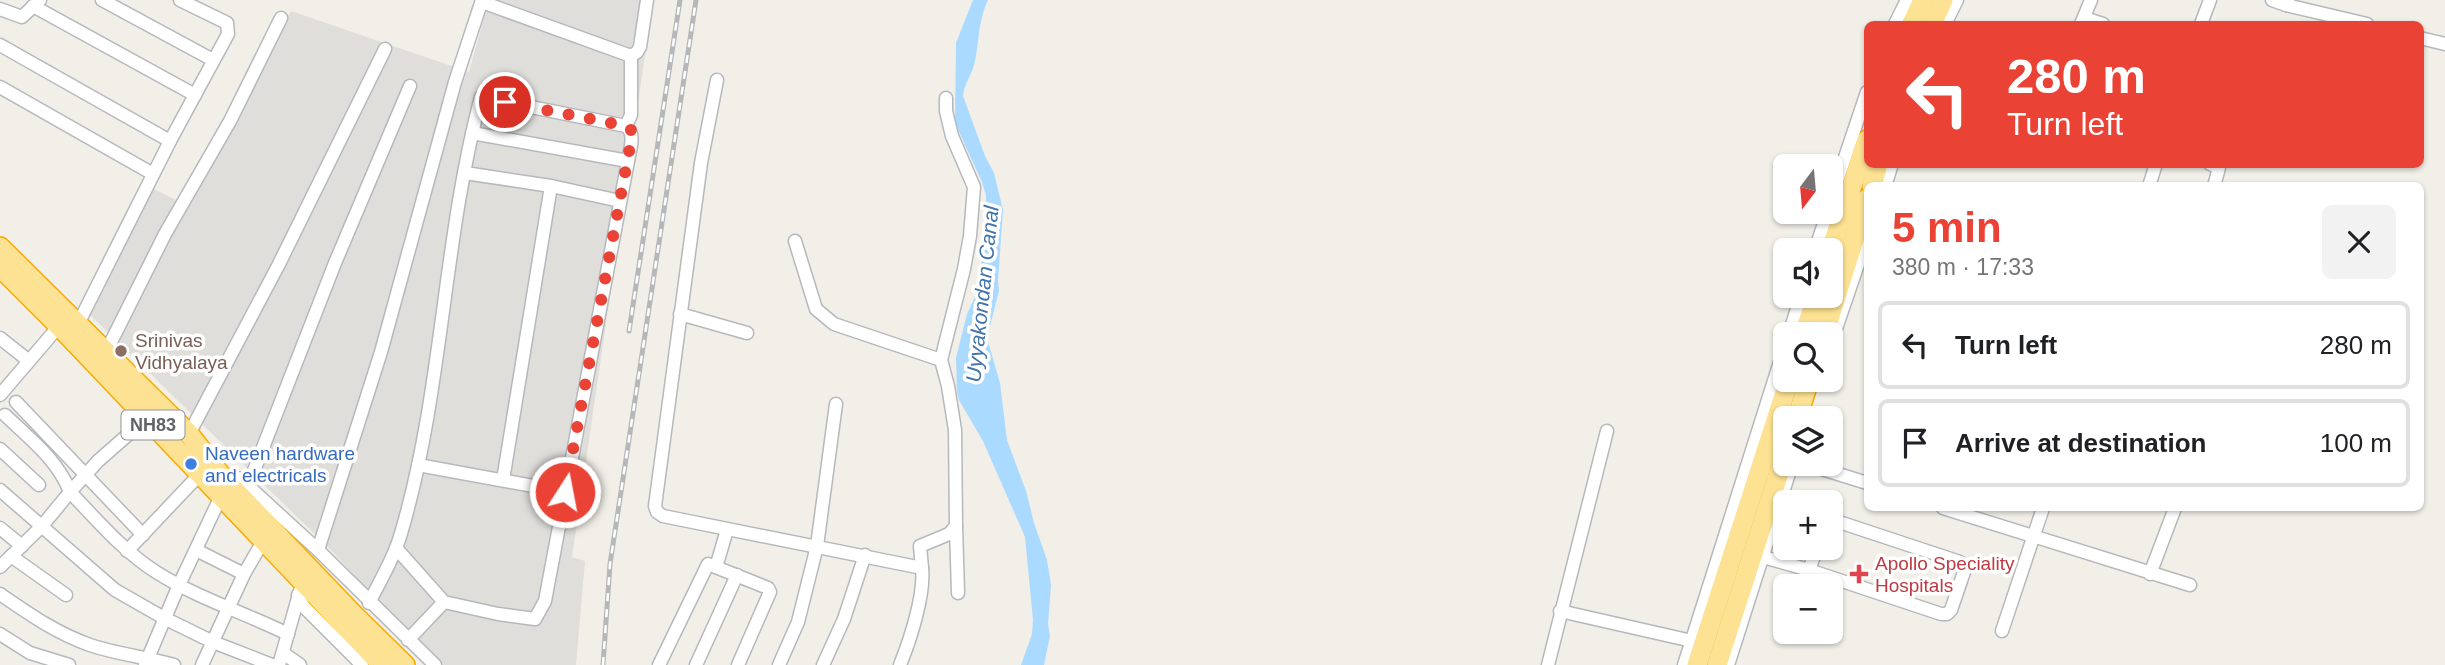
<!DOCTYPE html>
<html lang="en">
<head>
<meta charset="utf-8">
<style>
  body { margin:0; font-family:Arial,sans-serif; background:#f2f2f2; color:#202124; height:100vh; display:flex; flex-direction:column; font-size:26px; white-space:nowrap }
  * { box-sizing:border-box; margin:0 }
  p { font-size:23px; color:#757577 }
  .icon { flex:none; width:38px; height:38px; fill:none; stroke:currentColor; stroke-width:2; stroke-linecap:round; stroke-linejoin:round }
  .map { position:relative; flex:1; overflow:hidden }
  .side { position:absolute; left:1864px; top:182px; width:560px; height:329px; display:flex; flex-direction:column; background:#fff; border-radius:10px; box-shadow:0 2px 5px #0004 }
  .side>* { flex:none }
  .banner { position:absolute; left:1864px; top:21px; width:560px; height:147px; border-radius:10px; box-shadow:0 2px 5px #0004; background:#ea4335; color:#fff; overflow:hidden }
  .needle { width:46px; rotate:196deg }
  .tools { position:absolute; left:1773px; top:154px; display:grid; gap:14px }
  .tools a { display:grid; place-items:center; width:70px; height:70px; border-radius:10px; background:#fff; box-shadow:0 2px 5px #0004; font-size:35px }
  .pin { position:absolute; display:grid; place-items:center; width:60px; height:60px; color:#fff; margin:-30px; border:4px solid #fff; border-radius:50%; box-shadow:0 2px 7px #0007 }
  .me { position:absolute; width:77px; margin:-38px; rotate:11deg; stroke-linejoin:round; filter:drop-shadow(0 0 5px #0008) }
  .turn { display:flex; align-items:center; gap:24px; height:147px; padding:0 28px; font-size:32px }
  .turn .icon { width:91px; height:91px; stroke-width:2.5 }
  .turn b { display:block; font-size:49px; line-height:60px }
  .round { display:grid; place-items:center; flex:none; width:74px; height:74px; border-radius:10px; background:#f2f2f2 }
  .summary { display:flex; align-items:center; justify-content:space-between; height:119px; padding:0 28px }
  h1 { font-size:42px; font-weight:600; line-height:52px; color:#ea4335 }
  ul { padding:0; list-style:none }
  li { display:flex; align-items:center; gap:21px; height:88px; margin:0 14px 10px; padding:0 14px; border:4px solid #e0e0e0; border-radius:10px }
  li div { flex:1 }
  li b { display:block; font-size:26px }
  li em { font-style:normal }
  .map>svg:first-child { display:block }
  .industrial { fill:#e0deda }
  .water { fill:#aadaff }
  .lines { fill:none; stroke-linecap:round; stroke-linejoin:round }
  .minor-casing { stroke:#b5b8bc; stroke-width:15 }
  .highway-casing { stroke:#f9ab00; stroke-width:22 }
  .minor { stroke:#fff; stroke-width:12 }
  .highway { stroke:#fde293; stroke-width:19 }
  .rail-casing { stroke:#b6b7b8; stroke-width:5 }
  .rail { stroke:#fff; stroke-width:2.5; stroke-dasharray:8; stroke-linecap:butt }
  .route { stroke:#ea4335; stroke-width:12; stroke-dasharray:0 21.6 }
  .education-dot { fill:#8d6e63; stroke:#fff; stroke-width:2.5 }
  .shop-dot { fill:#3f7fe0; stroke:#fff; stroke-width:2.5 }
  .health-dot { fill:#e0444e; stroke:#fff; stroke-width:2.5 }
  .labels { text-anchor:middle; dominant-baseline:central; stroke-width:7; stroke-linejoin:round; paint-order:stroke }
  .shield { fill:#fff; stroke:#8f9295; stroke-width:2 }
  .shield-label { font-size:18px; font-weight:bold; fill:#5f6368 }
  .education-label { font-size:19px; fill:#785e54; stroke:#fff; text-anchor:start }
  .shop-label { font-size:19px; fill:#366cbe; stroke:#fff; text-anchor:start }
  .health-label { font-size:19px; fill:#be3a42; stroke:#fff; text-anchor:start }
  .water-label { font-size:21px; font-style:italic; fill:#4174aa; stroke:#fff }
</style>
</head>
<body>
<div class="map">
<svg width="2445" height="665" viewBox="0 0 2445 665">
  <rect width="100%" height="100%" fill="#f1efe8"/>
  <polygon class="industrial" points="489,0 653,0 572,557 585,561 576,665 437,665 331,550 87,312 154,189 188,206 291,11 469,72"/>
  <path class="water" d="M973,0h15c-11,23 -8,42 -14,65 -3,11 -10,19 -11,31l22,60 9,17 9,37 -5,71 1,10 -12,47 13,45 7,57 19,51 8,32 13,37 4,25 -3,39 2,12 -6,29h-23l11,-31 1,-14 -8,-83 -42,-96 -24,-41 -2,-8 -1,-34 11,-44 12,-26 7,-73v-20l-4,-13 -27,-59 1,-80z"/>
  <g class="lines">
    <defs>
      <g id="minor">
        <polyline points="102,0 213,60"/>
        <polyline points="2272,0 2286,5 2288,0"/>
        <polyline points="482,2 631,56 637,52 640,47 647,0"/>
        <polyline points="2286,5 2367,24"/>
        <polyline points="33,6 195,95"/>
        <polyline points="0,9 22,17 40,0"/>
        <polyline points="2084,18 2103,24"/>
        <polyline points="1895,24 1907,0"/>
        <polyline points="1945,24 1957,0"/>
        <polyline points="2081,24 2091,0"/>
        <polyline points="2201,24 2210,0"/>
        <polyline points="2420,38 2445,44"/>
        <polyline points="0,45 170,141"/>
        <path d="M717,80l-16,83 -46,343 2,6 6,4 259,52c3,27 -12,72 -22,97"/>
        <polyline points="0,87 153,174"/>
        <polyline points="626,126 631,115 631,56"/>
        <polyline points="472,133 628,161"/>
        <polyline points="2210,164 2219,168 2214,186"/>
        <polyline points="465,173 551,186 620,201"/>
        <polyline points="1885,186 1892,164"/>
        <polyline points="2149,186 2156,164"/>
        <polyline points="1830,202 1867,92"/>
        <polyline points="795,241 816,309 834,324 941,360"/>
        <polyline points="1815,250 1828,212"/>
        <polyline points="680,314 747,333"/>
        <polyline points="78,324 170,141 228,34 227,23 180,0"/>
        <polyline points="1789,334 1801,296"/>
        <polyline points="0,338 29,361"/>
        <polyline points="1830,346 1867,238"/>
        <polyline points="106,352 165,234 230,121 281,18"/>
        <polyline points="0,395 59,326"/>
        <polyline points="16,402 143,535"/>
        <path d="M5,415c24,23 53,45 65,77l28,-31 49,-43"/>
        <polyline points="189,434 279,264 385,49"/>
        <polyline points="0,449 39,485"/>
        <polyline points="1806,464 1867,483"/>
        <polyline points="418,465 566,492"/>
        <polyline points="224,479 238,478 248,486 318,550 435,665"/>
        <polyline points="503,480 551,186"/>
        <polyline points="248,486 335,263 410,86"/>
        <polyline points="0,490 115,590 164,618 213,642 272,665"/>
        <polyline points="1943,508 2190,585"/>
        <polyline points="956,526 958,593"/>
        <polyline points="0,528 22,546"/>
        <polyline points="196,550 244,574"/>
        <polyline points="318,550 381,352 455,82 482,0"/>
        <polyline points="127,551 200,474"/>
        <polyline points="11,556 66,595"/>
        <polyline points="1763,557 1809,570 1817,548"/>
        <path d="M0,567l42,-41 28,-34c27,28 53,59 86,80 41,26 89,41 132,62"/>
        <polyline points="716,567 727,530"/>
        <polyline points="922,568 920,546 949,534 956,526 955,430 948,386 941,360 964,269 970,236 974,187 952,136 946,111 946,98"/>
        <polyline points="1809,570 1941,614 1947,614 1951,610 1965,569 1960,562 1830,519"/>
        <polyline points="2150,574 2175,508"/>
        <path d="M0,594c29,20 56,39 90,51 26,9 56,12 84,20"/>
        <polyline points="298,595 303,606 362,665"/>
        <path d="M369,603c12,-24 26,-47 33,-73 41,-141 41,-291 79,-433l145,29c10,8 4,23 2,35l-83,440 -10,18 -37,-5 -54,-12 -48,-54"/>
        <polyline points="1560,611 1692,641"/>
        <polyline points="2002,631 2043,508"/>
        <polyline points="0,634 30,653 69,665"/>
        <polyline points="408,640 444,602"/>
        <polyline points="283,653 300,665"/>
        <polyline points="145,665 179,585 221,496"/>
        <polyline points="202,665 244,574 263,541"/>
        <polyline points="279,665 300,591"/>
        <polyline points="659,665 708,564 768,588 770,592 738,665"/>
        <polyline points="696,665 737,575"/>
        <polyline points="779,665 798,622 817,546 836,404"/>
        <polyline points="823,665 844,619 865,555"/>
        <polyline points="1548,665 1607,431"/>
        <polyline points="1684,665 1785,346"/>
        <polyline points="1728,665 1792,464"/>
      </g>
      <g id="highway">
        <polyline points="1912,24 1923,0"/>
        <polyline points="1932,24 1943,0"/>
        <polyline points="1872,186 1878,164"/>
        <polyline points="0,247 189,434 224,479 354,615 405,665"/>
        <polyline points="1830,253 1867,140"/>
        <polyline points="0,267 59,326 382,665"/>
        <polyline points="1804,334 1817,296"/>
        <polyline points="1824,334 1867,199"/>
        <polyline points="1797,418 1809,380"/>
        <polyline points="1697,665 1789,380"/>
        <polyline points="1717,665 1785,454"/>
      </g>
    </defs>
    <use href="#minor" class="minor-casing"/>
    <use href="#highway" class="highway-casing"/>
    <use href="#minor" class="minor"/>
    <use href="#highway" class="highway"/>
    <defs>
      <g id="rail">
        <polyline points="629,331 680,0"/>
        <polyline points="603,665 610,564 696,0"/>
      </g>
    </defs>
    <use href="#rail" class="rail-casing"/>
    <use href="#rail" class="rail"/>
  </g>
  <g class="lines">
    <polyline class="route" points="505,102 626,126 631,130 632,136 565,492"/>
  </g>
  <circle class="education-dot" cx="121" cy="351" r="7"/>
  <circle class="shop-dot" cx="191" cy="464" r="7"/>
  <path class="health-dot" d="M1855.5 563.5h7v7h7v7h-7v7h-7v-7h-7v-7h7z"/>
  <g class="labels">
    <rect class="shield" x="121.5" y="410.5" width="63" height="29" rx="5"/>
    <g class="shield-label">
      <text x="153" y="425">NH83</text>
    </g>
    <g class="education-label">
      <text x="135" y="340">Srinivas<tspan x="135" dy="22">Vidhyalaya</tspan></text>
    </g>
    <g class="shop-label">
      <text x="205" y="453">Naveen hardware<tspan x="205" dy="22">and electricals</tspan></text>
    </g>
    <g class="health-label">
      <text x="1875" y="563">Apollo Speciality<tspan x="1875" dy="22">Hospitals</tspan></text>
    </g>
    <g class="water-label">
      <text transform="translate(982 294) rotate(-84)">Uyyakondan Canal</text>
    </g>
  </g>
</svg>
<div class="tools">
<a><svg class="needle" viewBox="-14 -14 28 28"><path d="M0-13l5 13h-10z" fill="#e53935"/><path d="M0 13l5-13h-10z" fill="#757577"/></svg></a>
<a><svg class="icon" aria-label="sound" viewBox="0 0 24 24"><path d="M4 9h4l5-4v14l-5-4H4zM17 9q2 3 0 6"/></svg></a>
<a><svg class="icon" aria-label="search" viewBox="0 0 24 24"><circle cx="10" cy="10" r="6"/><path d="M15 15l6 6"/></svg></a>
<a><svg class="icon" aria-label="layers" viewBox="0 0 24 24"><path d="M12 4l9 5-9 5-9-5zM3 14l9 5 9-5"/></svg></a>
<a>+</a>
<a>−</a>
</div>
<div class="pin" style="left:505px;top:102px;background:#d93025"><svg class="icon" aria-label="arrive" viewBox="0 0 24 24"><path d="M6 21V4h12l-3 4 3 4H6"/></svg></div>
<svg class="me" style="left:565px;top:492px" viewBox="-20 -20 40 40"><circle r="17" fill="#ea4335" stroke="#fff" stroke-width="3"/><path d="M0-11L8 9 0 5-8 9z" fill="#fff"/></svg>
<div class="banner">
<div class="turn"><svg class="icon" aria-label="left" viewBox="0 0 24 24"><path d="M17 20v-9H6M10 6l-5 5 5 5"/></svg><div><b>280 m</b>Turn left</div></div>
</div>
<section class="side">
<div class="summary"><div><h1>5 min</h1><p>380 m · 17:33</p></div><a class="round"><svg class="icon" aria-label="close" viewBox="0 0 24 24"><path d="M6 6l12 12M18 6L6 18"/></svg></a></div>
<ul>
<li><svg class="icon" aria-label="left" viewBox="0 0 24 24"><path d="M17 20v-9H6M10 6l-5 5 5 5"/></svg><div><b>Turn left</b></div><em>280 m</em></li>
<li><svg class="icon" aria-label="arrive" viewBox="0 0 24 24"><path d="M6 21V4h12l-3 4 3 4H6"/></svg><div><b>Arrive at destination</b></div><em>100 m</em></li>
</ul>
</section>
</div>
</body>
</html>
